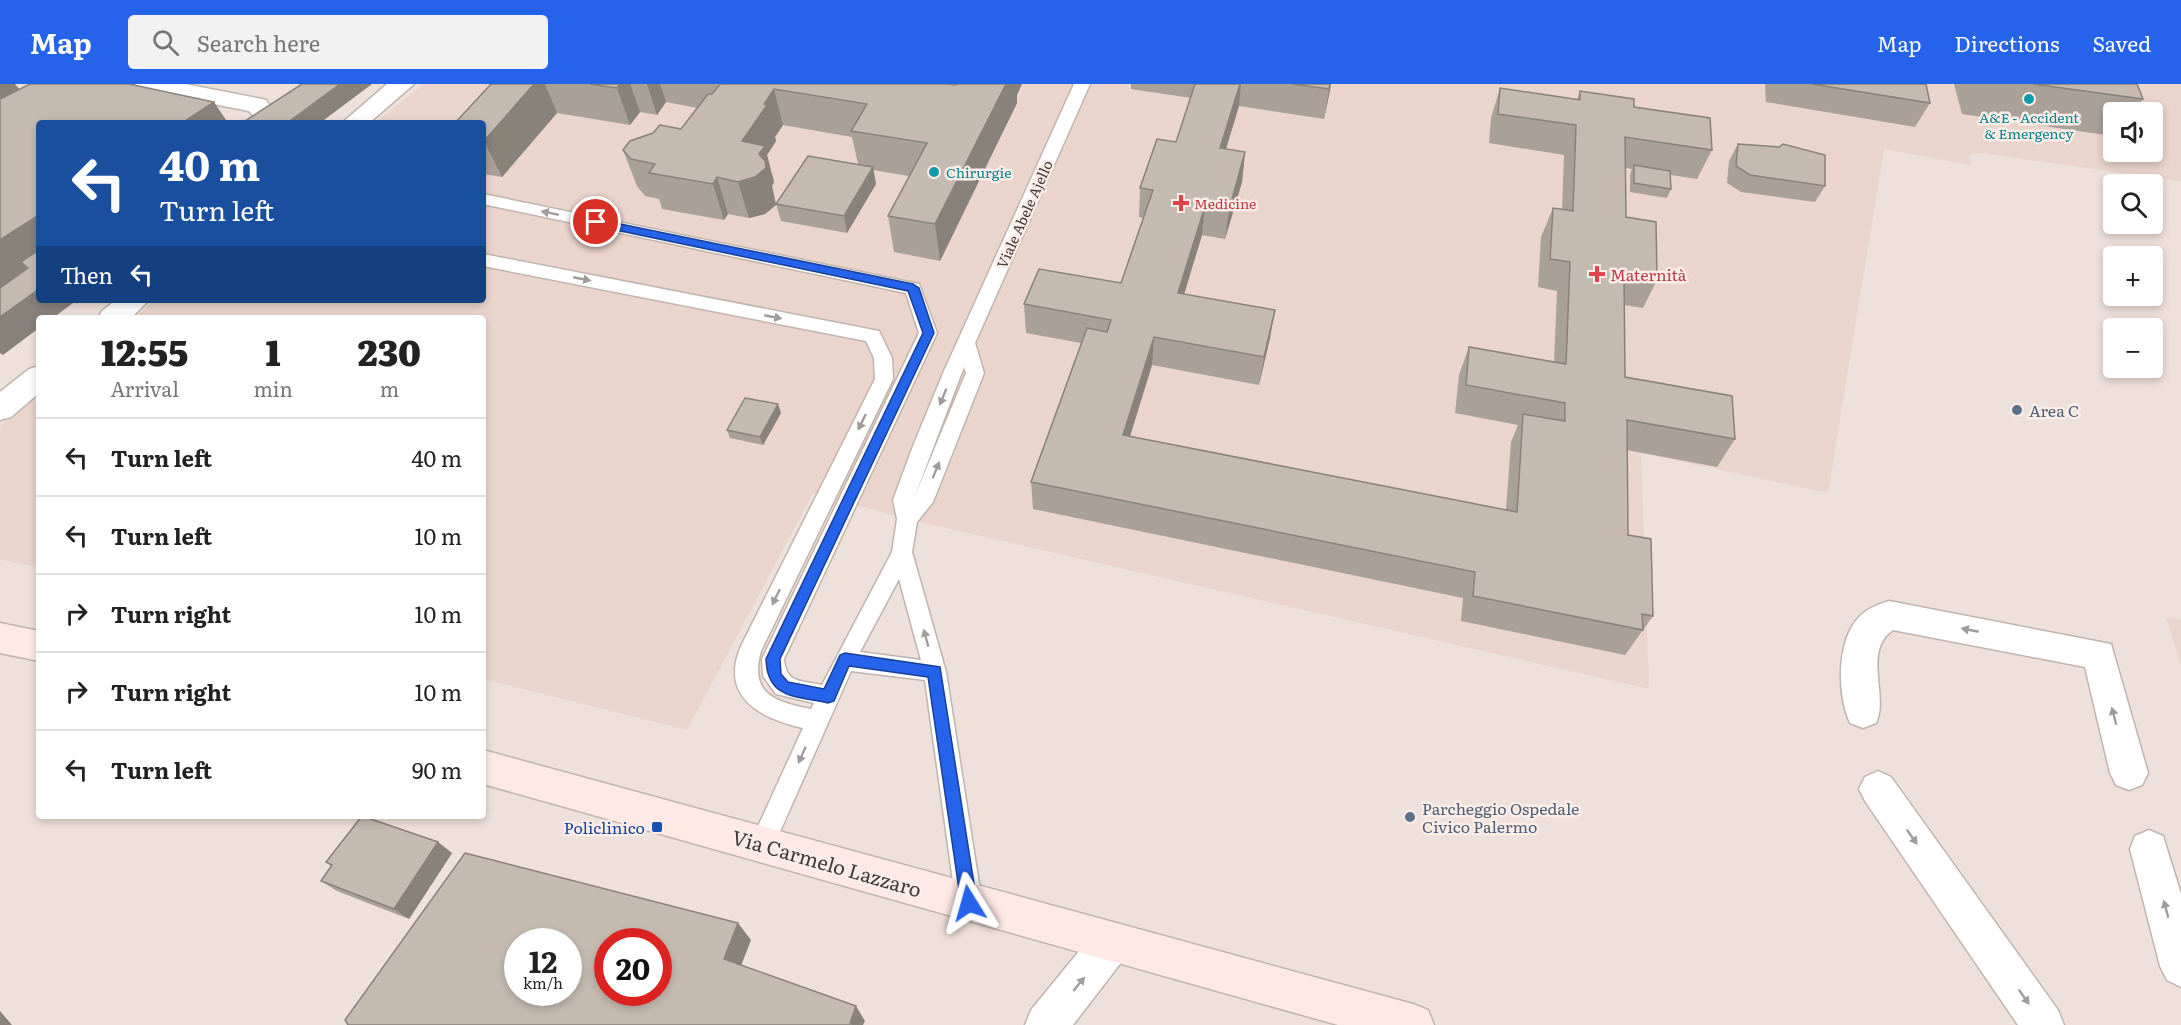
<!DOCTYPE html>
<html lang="en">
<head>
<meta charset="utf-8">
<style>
  body { margin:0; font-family:Literata,serif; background:#f2f2f2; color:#222; height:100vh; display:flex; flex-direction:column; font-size:22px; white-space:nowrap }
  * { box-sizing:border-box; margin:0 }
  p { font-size:20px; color:#767676 }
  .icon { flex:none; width:33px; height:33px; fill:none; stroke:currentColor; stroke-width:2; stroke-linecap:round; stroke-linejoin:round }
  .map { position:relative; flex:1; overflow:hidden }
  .sheet { position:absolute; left:36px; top:231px; width:450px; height:504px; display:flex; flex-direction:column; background:#fff; border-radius:6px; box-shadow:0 3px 9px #0003 }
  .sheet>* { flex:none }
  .hud { position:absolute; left:36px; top:36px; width:450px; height:183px; border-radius:6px; box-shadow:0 3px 9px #0003; background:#1a4fa0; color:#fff; overflow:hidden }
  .buttons { position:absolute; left:2103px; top:18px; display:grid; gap:12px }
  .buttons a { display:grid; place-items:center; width:60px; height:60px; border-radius:6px; background:#fff; box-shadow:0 3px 9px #0003; font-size:30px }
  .speed { position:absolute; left:504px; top:844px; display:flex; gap:12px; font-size:30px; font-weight:700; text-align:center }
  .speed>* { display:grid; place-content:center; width:78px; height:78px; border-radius:50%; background:#fff; box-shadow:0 3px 9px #0003; line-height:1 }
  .speed small { font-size:15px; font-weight:400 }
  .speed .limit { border:9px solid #d22; background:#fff; color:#111 }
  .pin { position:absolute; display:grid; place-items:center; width:51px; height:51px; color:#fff; margin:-26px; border:3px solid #fff; border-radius:50%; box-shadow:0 2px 6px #0007 }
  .me { position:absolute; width:66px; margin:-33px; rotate:352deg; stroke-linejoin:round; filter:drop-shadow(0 0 4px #0008) }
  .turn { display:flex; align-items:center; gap:21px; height:126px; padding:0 24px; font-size:27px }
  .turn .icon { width:78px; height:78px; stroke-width:2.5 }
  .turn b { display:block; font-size:42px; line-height:51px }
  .then { display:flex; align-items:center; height:57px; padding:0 24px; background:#0003; gap:12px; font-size:22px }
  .eta { display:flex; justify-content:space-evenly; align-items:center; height:102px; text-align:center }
  .eta b { font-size:36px; font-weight:800; line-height:42px }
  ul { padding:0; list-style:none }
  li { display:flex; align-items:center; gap:18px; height:78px; padding:0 24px; border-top:2px solid #e0e0e0 }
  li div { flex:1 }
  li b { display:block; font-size:22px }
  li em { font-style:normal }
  header { display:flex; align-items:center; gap:36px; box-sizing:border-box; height:84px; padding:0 30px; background:#2563eb; color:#fff }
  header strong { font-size:28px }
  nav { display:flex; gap:33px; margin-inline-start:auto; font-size:21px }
  .search { width:420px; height:54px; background:#f2f2f2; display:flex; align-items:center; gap:15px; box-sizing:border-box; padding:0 21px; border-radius:6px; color:#767676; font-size:22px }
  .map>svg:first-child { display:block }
  .built { fill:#ead4cb; fill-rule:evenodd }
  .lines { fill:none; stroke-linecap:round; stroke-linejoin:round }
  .lane-casing { stroke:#c1b4ae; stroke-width:3 }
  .street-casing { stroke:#c1b4ae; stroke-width:3 }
  .secondary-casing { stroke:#c1b4ae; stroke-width:3 }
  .lane { fill:#fff; fill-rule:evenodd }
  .street { fill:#fff; fill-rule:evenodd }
  .secondary { fill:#fee9e6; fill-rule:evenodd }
  .wall { fill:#a9a097 }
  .shaded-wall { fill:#89827b }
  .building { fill:#c4bab0; stroke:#89827b; stroke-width:1.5; fill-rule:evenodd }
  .oneway { fill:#9f9c9b }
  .route { fill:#2563eb; stroke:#184099; stroke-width:1.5 }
  .culture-dot { fill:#0f9aa8; stroke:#fbede7; stroke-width:2 }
  .health-dot { fill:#e0444e; stroke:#fbede7; stroke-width:2 }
  .service-dot { fill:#5c6f8a; stroke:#fbede7; stroke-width:2 }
  .transit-dot { fill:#1a4fb4; stroke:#fbede7; stroke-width:2 }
  .labels { text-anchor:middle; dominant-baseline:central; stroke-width:5; stroke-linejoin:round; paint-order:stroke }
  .far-culture-label { font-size:14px; fill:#0d838f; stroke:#fbede7 }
  .far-health-label { font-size:14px; fill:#be3a42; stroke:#fbede7; text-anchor:start }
  .far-street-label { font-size:14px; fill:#3f3a37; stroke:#fbede7 }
  .health-label { font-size:16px; fill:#be3a42; stroke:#fbede7; text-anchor:start }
  .service-label { font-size:16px; fill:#4e5e75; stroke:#fbede7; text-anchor:start }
  .transit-label { font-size:16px; fill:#164399; stroke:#fbede7; text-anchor:end }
  .near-street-label { font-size:20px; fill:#3f3a37; stroke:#fbede7 }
</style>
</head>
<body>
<header>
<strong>Map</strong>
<div class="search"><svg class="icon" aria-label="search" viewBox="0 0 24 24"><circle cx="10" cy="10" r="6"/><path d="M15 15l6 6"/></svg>Search here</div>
<nav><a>Map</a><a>Directions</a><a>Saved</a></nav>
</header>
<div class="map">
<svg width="2181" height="941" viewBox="0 0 2181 941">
  <rect width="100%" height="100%" fill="#eee0da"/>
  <g class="built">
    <path d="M424,0h1757v97l-201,-28 -11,2 2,10 -87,-16 -56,344 -187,-40 8,236 -742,-170 -94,-26 -126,237 -204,-51v-361h-349l22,-18h327v-177h-108zM2114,28h38v40h-38z"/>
    <polygon points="39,311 39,484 0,475 0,342"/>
    <polygon points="2166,533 2181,536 2181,581"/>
  </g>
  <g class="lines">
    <defs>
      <path id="lane" d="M1074,0h16l-115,259 9,30 -51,129 -16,20 -5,30 34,120 36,231 -4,9 -9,3 -9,-3 -4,-9 -31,-223 -74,-9 -80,181 -9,4 -9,-4 -3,-8 53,-116c-44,-10 -85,-32 -61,-84l133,-265 -1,-21 -8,-17 -383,-75v-12l396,77 13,27 1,21 -132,272c-12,43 14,51 50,58l3,-6 -38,-9 -13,-18 -1,-17 157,-326 -13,-40 -423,-89v-10l436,90 18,49 -153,326c2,25 17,21 38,26l70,-133 5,-33 -4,-19 20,-54 31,-75zM964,283l2,6 -52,125zM899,495l22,81 -61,-8z"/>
      <g id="street">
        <polygon points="135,0 185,0 257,14 266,16 278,33 274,39 250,39 254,33 249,27 147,7 139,5"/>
        <polygon points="387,0 414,0 369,39 342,39"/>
        <polygon points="116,216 149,216 131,234 98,234 102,227"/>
        <polygon points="39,282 39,309 11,333 0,336 0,308 29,285"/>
        <path d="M1889,517l222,43 37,129 -6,12 -13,5 -13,-5 -6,-12 -25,-106 -192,-37c-31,21 -4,66 -17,93l-13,5 -13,-5c-13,-28 -14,-83 10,-107 8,-8 19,-12 29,-15z"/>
        <polygon points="1878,687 1891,693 2058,926 2064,941 2018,941 1865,717 1859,705 1865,693"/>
        <polygon points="2149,746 2163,752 2181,810 2181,903 2167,896 2160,882 2130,765 2135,752"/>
        <polygon points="1112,838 1126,844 1132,858 1126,872 1073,941 1025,941 1031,926 1098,844"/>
      </g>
      <g id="secondary">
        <polygon points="0,539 39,547 39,577 0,569"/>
        <polygon points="483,666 1413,920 1428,926 1434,941 1338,941 483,700"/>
      </g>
    </defs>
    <use href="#lane" class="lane-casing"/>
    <use href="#street" class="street-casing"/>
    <use href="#secondary" class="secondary-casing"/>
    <use href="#lane" class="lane"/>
    <use href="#street" class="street"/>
    <use href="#secondary" class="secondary"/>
  </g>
  <g class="wall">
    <polygon points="491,0 947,0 1017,11 1017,19 940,177 894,168 888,132 909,92 873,86 876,100 847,149 781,137 776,120 858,80 852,53 783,41 775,53 776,57 767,71 774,98 772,102 776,121 765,130 749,134 728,130 724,136 662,125 659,115 645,112 637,102 623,66 681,45 697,24 666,18 657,31 640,28 630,41 557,29 502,93 483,90 483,39"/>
    <polygon points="1131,0 1331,0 1324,35 1239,22 1226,65 1245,68 1242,98 1225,155 1202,151 1184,210 1270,254 1259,301 1152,281 1130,352 1506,426 1511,358 1518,341 1455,329 1459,291 1469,263 1554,278 1557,207 1538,203 1541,153 1553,124 1562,126 1564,71 1489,59 1491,34 1500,4 1577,15 1580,7 1634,23 1712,66 1697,95 1671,91 1671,105 1667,114 1630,108 1630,90 1632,85 1625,84 1626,133 1657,196 1643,224 1624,221 1625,293 1735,355 1717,383 1627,366 1628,451 1653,532 1625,571 1461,537 1463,514 1033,425 1031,398 1081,259 1026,249 1024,220 1121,199 1144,134 1139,133 1140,104 1176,58 1191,14 1131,5"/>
    <polygon points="1765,0 1926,0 1930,19 1915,43 1766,18"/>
    <polygon points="1954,0 2137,0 2143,15 2133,28 2114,28 2113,52 1962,30"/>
    <polygon points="1738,60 1825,102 1815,118 1741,108 1727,99 1729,77"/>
    <polygon points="781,329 763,361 730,354 727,346"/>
    <polygon points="452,769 409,835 337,807 321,797 331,782 326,778"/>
  </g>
  <g class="shaded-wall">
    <polygon points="0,0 15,0 27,14 0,28"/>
    <polygon points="340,0 372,0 320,39 287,39"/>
    <polygon points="534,0 545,0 557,29 502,93 484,57"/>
    <polygon points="620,0 630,0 640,28 630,41 617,4"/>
    <polygon points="647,0 660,0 666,18 657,31"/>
    <polygon points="1006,0 1022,0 1017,11 1017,19 940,177 935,140"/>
    <polygon points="1240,0 1241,0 1239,22 1217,94 1220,64"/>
    <polygon points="1330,0 1331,0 1330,7 1324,35"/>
    <polygon points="774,5 783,41 775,53 776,57 767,71 774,98 772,102 776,121 765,130 749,134 738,98 742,57 764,20"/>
    <polygon points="214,18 228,39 182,39"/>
    <polygon points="1245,68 1242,98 1225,155 1229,126"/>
    <polygon points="873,83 876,100 847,149 844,132"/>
    <polygon points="717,93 728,130 724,136 713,100"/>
    <polygon points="1205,122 1202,151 1176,237 1178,209"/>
    <polygon points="39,131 39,189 28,184 21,178 35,192 0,215 0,156"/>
    <polygon points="39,205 39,216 77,216 53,234 39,234 39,244 3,271 0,269 0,233"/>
    <polygon points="1275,226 1270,254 1259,301 1264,273"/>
    <polygon points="1154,253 1152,281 1122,378 1123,351"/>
    <polygon points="778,320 781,329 763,361 760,353"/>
    <polygon points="438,758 452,769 409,835 394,825"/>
    <polygon points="738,839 751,856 737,892 724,875"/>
    <polygon points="856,922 865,937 863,941 851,941 850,939"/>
    <polygon points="0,927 12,941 0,941"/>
  </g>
  <g class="building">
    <polygon points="30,0 129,0 214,18 182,39 39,39 39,131 0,156 0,15"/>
    <polygon points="302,0 340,0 287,39 242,39"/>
    <polygon points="491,0 534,0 484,57 483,56 483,39 455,39"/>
    <polygon points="590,0 620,0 617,4"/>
    <polygon points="720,0 947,0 956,1 957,0 1006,0 935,140 888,132 927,59 851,47 867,20 774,5 764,20 767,21 742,57 765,62 759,70 765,77 766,84 755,93 738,98 717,93 713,100 649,89 655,80 631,75 623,66 630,57 653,49 660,41 681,45 708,10 712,10"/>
    <polygon points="1195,0 1240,0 1220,64 1245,68 1229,126 1205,122 1178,209 1275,226 1264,273 1154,253 1123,351 1517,428 1523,330 1565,337 1565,319 1466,301 1469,263 1566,280 1570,178 1550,175 1553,124 1573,127 1576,41 1498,30 1500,4 1580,16 1580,7 1634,15 1634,23 1710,34 1712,66 1625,53 1626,133 1656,138 1657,196 1624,190 1625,293 1732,312 1735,355 1627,336 1628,451 1651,455 1653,532 1642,530 1643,546 1473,512 1475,488 1031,398 1087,244 1107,248 1111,236 1024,220 1039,185 1121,199 1153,106 1140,104 1157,55 1176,58"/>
    <polygon points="1292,0 1330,0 1329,5"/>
    <polygon points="1812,0 1926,0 1930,19"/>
    <polygon points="2033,0 2137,0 2143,15"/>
    <polygon points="1738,60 1779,63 1783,60 1825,71 1825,102 1750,91 1736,82"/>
    <polygon points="808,72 873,83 844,132 776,120"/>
    <polygon points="1634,81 1670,87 1671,105 1634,99"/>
    <polygon points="39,166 39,205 0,233 0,204 28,184 21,178"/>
    <polygon points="745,314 778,320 760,353 727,346"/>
    <polygon points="362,732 438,758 394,825 321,797 332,781 326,778"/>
    <path d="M465,769l273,70 -14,36 132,47 -6,17 10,2h-512l-3,-5zM518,858h50v51h-50zM608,858h50v51h-50z"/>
  </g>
  <defs><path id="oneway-solid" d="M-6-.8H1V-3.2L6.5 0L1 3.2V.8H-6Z" transform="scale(1.5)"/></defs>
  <g class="oneway">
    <use href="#oneway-solid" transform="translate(550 129) rotate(-168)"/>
    <use href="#oneway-solid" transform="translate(582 195) rotate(11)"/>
    <use href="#oneway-solid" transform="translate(773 233) rotate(11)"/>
    <use href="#oneway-solid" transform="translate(943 313) rotate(112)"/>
    <use href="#oneway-solid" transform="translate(862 338) rotate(116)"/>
    <use href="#oneway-solid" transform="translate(936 386) rotate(-68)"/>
    <use href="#oneway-solid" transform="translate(776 513) rotate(116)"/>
    <use href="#oneway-solid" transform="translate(1970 546) rotate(-169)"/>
    <use href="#oneway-solid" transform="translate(926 554) rotate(-105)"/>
    <use href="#oneway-solid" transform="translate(2114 632) rotate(-105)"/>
    <use href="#oneway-solid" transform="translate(802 671) rotate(114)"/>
    <use href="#oneway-solid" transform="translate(1912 753) rotate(55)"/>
    <use href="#oneway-solid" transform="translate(2166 825) rotate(-105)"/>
    <use href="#oneway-solid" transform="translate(1079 900) rotate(-51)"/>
    <use href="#oneway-solid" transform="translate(2024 913) rotate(55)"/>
  </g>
  <path class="route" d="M596,135l317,65 6,4 15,45 -154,326 1,15 7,8 36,7 16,-34 5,-2 95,14 37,236 -2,5 -6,3 -6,-3 -2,-5 -33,-226 -79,-11 -15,35 -6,2c-32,-7 -61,-4 -62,-44l157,-326 -15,-42 -316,-66 -1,-3z"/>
  <g class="culture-dot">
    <circle cx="2029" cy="15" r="6"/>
    <circle cx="934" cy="88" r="6"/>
  </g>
  <g class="health-dot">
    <path d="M1178 110h6v6h6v6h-6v6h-6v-6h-6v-6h6z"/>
    <path d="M1594 181h6v6h6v6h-6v6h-6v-6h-6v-6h6z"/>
  </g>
  <g class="service-dot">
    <circle cx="2017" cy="326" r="6"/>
    <circle cx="1410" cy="733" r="6"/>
  </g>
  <rect class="transit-dot" x="651" y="737" width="12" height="12" rx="3"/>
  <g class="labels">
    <g class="far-culture-label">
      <text x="2029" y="33">A&amp;E - Accident<tspan x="2029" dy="16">&amp; Emergency</tspan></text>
      <text x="946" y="88" text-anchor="start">Chirurgie</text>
    </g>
    <g class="far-health-label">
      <text x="1194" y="119">Medicine</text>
    </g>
    <g class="far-street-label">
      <text transform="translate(1024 130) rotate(-66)">Viale Abele Ajello</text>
    </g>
    <g class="health-label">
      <text x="1610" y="190">Maternità</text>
    </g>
    <g class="service-label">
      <text x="2029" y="326">Area C</text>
      <text x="1422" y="724">Parcheggio Ospedale<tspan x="1422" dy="18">Civico Palermo</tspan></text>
    </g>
    <g class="transit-label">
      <text x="645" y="743">Policlinico</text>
    </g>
    <g class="near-street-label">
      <text transform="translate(827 778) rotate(16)">Via Carmelo Lazzaro</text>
    </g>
  </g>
</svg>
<div class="buttons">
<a><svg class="icon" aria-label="sound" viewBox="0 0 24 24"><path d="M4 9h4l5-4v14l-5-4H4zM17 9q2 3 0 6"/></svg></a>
<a><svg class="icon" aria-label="search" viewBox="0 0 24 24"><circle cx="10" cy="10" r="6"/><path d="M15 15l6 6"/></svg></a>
<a>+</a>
<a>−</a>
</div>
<div class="speed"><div>12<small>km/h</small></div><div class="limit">20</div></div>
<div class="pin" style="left:596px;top:138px;background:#d93025"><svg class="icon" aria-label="arrive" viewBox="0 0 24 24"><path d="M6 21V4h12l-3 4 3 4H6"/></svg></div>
<svg class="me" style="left:969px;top:819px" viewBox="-20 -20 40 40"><path d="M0-17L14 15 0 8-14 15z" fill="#2563eb" stroke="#fff" stroke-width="4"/></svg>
<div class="hud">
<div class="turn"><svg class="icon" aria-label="left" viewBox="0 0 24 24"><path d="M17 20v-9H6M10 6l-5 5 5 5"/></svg><div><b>40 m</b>Turn left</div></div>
<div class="then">Then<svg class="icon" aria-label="left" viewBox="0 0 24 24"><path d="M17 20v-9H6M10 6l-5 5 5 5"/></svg></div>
</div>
<section class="sheet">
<div class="eta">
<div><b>12:55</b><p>Arrival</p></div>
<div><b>1</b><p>min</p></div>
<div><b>230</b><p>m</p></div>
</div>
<ul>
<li><svg class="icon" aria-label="left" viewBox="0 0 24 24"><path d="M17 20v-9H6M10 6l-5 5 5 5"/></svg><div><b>Turn left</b></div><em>40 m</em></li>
<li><svg class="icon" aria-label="left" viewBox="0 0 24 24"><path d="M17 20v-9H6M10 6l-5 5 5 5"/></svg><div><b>Turn left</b></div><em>10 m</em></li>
<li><svg class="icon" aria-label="right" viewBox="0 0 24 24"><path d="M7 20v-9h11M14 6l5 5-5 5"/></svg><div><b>Turn right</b></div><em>10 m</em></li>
<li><svg class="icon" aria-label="right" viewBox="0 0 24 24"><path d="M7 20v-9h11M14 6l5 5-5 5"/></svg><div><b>Turn right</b></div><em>10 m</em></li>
<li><svg class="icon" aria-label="left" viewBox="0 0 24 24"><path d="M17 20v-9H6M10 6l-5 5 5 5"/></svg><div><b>Turn left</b></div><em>90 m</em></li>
</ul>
</section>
</div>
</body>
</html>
